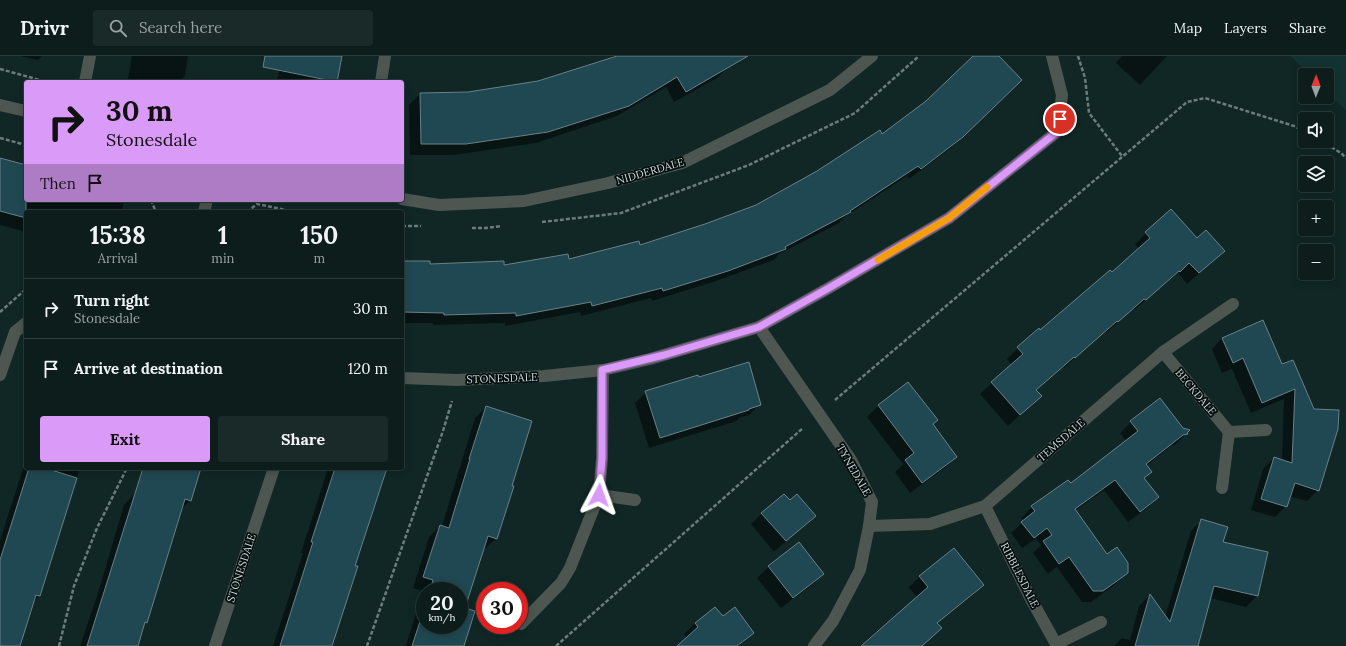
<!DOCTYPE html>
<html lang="en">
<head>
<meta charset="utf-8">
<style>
  body { margin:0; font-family:Lora,serif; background:#1a2a29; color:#f1f3f6; height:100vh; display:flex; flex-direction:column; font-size:15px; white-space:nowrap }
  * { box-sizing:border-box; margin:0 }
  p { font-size:13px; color:#9aa2a3 }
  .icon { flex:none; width:22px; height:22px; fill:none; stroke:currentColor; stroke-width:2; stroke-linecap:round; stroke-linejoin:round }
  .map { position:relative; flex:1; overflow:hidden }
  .details { position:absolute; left:24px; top:154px; width:380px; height:260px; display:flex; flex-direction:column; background:#0c1d1c; border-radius:4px; box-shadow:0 2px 10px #0003,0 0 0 1px #2c3b3b }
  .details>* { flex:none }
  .guide { position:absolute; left:24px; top:24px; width:380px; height:122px; border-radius:4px; box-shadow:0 2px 10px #0003,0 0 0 1px #2c3b3b; background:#da9af7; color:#111; overflow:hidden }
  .needle { width:26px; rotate:1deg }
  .controls { position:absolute; left:1298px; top:12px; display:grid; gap:8px }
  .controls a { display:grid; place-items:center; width:36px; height:36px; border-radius:4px; background:#0c1d1c; box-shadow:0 2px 10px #0003,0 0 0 1px #2c3b3b; font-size:20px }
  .speed { position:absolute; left:416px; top:526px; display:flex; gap:8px; font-size:20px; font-weight:700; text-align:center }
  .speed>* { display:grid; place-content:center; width:52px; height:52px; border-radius:50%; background:#0c1d1c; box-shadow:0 2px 10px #0003,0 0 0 1px #2c3b3b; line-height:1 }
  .speed small { font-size:10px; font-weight:400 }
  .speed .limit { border:6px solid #d22; background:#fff; color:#111 }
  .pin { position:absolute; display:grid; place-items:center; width:34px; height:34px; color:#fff; margin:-17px; border:2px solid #fff; border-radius:50%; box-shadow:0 1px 4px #0007 }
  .me { position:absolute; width:44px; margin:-22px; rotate:4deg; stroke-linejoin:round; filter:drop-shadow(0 0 3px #0008) }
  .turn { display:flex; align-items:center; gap:14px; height:84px; padding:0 16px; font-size:18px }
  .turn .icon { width:52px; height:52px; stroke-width:2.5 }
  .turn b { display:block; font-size:28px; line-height:34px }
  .then { display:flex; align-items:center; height:38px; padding:0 16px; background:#0003; gap:8px; font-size:15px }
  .eta { display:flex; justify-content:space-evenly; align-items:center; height:68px; text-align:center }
  .eta b { font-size:24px; font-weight:800; line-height:28px }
  .cta { display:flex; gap:8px; margin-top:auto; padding:8px 16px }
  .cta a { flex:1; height:46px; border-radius:4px; background:#da9af7; color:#111; font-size:16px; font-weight:800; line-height:46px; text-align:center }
  .cta a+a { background:#1a2a29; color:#f1f3f6 }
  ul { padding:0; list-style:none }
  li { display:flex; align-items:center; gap:12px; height:60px; padding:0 16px; border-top:1px solid #2c3b3b }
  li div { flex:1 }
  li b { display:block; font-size:15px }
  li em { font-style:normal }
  header { display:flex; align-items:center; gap:24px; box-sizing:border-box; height:56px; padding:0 20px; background:#0c1d1c; border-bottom:1px solid #2c3b3b }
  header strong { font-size:19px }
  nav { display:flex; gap:22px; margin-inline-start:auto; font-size:14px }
  .search { width:280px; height:36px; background:#1a2a29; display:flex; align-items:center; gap:10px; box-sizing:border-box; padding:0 14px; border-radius:4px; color:#9aa2a3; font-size:15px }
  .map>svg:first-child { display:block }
  .built { fill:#123331 }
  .shadow { fill:#0007; fill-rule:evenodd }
  .building { fill:#204852; stroke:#698187 }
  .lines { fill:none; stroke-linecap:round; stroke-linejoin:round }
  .path { stroke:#6a7d7c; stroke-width:2.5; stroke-dasharray:4 2; stroke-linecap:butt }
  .minor { stroke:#4d5651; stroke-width:12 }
  .route-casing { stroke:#8e64a1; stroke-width:10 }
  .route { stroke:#da9af7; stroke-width:7 }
  .slow { stroke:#f59e0b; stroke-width:7 }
  .labels { text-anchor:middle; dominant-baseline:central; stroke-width:3.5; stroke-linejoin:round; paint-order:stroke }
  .street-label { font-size:11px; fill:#ccdad8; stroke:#050e0e }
</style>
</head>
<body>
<header>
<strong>Drivr</strong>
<div class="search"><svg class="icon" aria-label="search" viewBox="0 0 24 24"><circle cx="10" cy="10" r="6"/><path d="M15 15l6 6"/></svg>Search here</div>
<nav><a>Map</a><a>Layers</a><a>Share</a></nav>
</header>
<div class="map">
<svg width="1346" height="590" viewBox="0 0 1346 590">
  <rect width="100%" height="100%" fill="#102726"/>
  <polygon class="built" points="1291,0 1346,0 1346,54 1327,36 1327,19 1310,19"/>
  <g class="shadow">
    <polygon points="20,0 42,0 38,4"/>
    <polygon points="132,0 188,0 185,20 178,26 147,26 128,23"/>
    <polygon points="282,0 341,0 336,26 277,26"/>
    <polygon points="613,0 749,0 727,12 717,22 674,46 666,31 617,60 536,87 454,99 410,99 409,49 420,38 468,37 538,26 606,4"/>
    <polygon points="975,0 998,0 1010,35 951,92 909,123 907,120 843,162 839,167 779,198 774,204 716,225 652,245 651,242 581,260 580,256 505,270 505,267 433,269 433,267 402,267 402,206 429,209 503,210 568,204 640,190 705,169 756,150 882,79 926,46"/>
    <polygon points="1122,0 1167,0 1140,29 1116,7"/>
    <polygon points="0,103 26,110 26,144 125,144 121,156 26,156 26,176 0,169"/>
    <polygon points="1146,177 1212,206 1187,228 1178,217 1134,254 1133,253 1106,277 1105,275 1064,312 1062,311 1035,334 1040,340 1008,370 980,338 1012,309 1007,303 1018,292 1039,274 1040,276 1111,217 1139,193 1135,188"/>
    <polygon points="1222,282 1282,310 1292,305 1318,434 1307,445 1289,440 1286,450 1275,461 1251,454 1263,413 1274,402 1282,405 1284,343 1251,357 1232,313 1222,317 1212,293"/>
    <polygon points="698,322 760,348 749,359 739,362 737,365 649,392 635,347 646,336"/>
    <polygon points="908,327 932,369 956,401 945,412 910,437 895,416 903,408 867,361 878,350"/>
    <path d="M486,351l10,131 -11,11h-2l-19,59 -1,38h-57l17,-55 -10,-3 16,-51 11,-11h2l33,-108zM425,535h34v34h-34z"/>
    <polygon points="1131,366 1186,378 1176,388 1171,390 1146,410 1151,416 1144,423 1158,441 1147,452 1128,466 1104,434 1075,455 1107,499 1127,516 1116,528 1091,546 1082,546 1057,511 1048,518 1033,497 1041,489 1036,483 1022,492 1011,477 1024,465 1021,462 1032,451 1070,429 1126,385 1120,377"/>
    <polygon points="26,404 26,412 80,412 39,540 33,547 19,590 0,590 0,484"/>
    <polygon points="143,412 200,412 190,445 180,455 146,566 144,568 137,590 80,590 98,537 124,449 134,438"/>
    <polygon points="328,412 385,412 354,510 331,590 273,590 303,497 301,497"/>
    <polygon points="790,446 803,470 774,496 751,468 762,457"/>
    <polygon points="1202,464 1222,487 1267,497 1257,540 1246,551 1210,542 1197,590 1114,590 1122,582 1130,584 1139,550 1150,539 1165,561 1191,475"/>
    <polygon points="799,488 823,518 812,529 781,552 757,522 768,511"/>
    <polygon points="920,520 983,529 972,540 936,568 940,572 922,590 860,590 878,574 879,575 917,542 909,531"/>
    <polygon points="723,562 753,577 739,590 678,590 687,582 684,578 695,567"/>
  </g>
  <g class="building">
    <polygon points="265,0 342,0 337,26 263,11"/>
    <polygon points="617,0 748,0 686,36 677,21 629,50 548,76 466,88 421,88 420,37 468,36 538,25"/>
    <polygon points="973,0 999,0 1022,24 963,81 921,113 918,110 850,155 851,156 785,191 786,193 728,215 663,235 662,232 592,250 591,246 516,260 516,257 444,259 444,257 402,256 402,205 430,205 430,208 504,205 504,209 568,198 569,203 639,185 640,189 705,168 756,149 817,115 880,74 882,78 926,45"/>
    <polygon points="0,102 26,109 26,162 0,155"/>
    <polygon points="1171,153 1197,182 1206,174 1225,195 1199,217 1189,207 1180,216 1179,215 1146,244 1144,243 1118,266 1117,265 1075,302 1074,301 1036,334 1042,340 1020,359 991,326 1023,298 1017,291 1039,272 1040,274 1110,214 1112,216 1150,182 1145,176"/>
    <polygon points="1263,264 1282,308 1293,304 1314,353 1339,354 1338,373 1319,435 1295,427 1287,451 1261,443 1274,401 1292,407 1295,333 1262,347 1243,302 1233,307 1222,282"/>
    <polygon points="749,306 761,349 749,353 749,354 660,382 645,335 698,319 699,321"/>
    <polygon points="908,326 938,364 933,368 957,401 922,427 905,404 914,397 878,349"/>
    <polygon points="1160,342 1183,372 1190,374 1187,377 1188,378 1183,379 1146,408 1152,416 1144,422 1159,441 1140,456 1115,424 1075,453 1107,498 1117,491 1128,507 1128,517 1103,535 1093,535 1069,501 1059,508 1043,485 1052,479 1047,472 1034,482 1021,466 1035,455 1031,450 1068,424 1071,427 1138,375 1130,365"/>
    <polygon points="486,350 532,365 512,430 514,430 497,483 488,480 465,552 475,555 464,590 412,590 425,550 425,569 459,569 459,535 430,535 433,524 423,521 440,469 449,472 470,403 469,403"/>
    <polygon points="29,412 45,412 77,422 40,540 36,539 20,590 0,590 0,504"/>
    <polygon points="143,412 201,412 191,445 185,443 147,567 145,566 138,590 87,590"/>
    <polygon points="335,412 387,412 355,510 358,510 332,590 280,590 313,486 311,486"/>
    <polygon points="784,438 790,444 797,438 816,460 786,485 761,457"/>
    <polygon points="1201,463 1228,471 1223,486 1268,496 1258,540 1214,530 1198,590 1135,590 1150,538 1170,566"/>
    <polygon points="799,486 824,518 793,542 768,510"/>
    <polygon points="954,492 984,529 937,567 942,572 922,590 861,590 928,531 919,520"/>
    <polygon points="715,551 723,560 735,551 754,577 737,590 677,590 698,571 695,567"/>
  </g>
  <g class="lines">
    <g class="path">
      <polyline points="1078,0 1085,22 1089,57 1122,100"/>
      <polyline points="0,13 47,26"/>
      <polyline points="0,82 26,89"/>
      <polyline points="1321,85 1341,97 1346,102"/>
      <polyline points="151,144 156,156"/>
      <polyline points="247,156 257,148 296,156"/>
      <polyline points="542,166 621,157 749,109 855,57 919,0"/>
      <polyline points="402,170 421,170"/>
      <polyline points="472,172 486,172 501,170"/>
      <polyline points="0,256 26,233"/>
      <polyline points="835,344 1187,46 1205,42 1294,70 1305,76"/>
      <polyline points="59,590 74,530 97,472 127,412"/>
      <polyline points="367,590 443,375 452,345"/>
      <polyline points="556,590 803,372"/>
    </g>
    <g class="minor">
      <polyline points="85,26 90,0"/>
      <polyline points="381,26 385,0"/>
      <polyline points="0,49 26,55"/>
      <polyline points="402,143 439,149 524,145 608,127 682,107 830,34 872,0"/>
      <polyline points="204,156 207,144"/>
      <polyline points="759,271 851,404 872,446 869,470 860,514 833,565 814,590"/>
      <polyline points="1163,296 1229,376"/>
      <polyline points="0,319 15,276 26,267"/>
      <polyline points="402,322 457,324 544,320 603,314 650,303 759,271 827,233 949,162 1058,75 1062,39 1052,0"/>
      <polyline points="1222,432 1229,376 1266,374"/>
      <polyline points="599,439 635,444"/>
      <polyline points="985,450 1031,543 1056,588"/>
      <polyline points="869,470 930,468 985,450 1163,296 1233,248"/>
      <polyline points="521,568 561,527 570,512 599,439 602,402 603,314"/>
      <polyline points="215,590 274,412"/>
      <polyline points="1056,590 1056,588 1101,566"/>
    </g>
  </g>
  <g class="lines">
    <defs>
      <polyline id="route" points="599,439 602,402 602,314 664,299 759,271 827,233 949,162 1058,75 1060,63"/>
    </defs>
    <use href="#route" class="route-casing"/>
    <use href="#route" class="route"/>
    <polyline class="slow" points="878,204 949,162 987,131"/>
  </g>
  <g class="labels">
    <g class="street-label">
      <text transform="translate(650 115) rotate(-16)">NIDDERDALE</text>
      <text transform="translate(502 322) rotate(-2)">STONESDALE</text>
      <text transform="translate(1196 336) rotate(50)">BECKDALE</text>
      <text transform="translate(1061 384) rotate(-41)">TEMSDALE</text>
      <text transform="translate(854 414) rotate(60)">TYNEDALE</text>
      <text transform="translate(241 512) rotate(-72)">STONESDALE</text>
      <text transform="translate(1020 519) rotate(63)">RIBBLESDALE</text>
    </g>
  </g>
</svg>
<div class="controls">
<a><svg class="needle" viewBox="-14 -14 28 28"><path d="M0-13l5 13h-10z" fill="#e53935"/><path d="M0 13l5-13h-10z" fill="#9aa2a3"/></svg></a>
<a><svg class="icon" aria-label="sound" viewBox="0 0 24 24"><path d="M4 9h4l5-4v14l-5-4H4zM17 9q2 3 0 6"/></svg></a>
<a><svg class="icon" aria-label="layers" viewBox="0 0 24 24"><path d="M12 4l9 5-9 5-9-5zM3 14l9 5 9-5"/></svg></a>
<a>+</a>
<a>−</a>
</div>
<div class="speed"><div>20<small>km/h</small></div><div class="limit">30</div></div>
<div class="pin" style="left:1060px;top:63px;background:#d93025"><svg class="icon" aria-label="arrive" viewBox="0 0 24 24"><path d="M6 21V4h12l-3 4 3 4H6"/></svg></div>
<svg class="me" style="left:599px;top:439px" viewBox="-20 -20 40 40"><path d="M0-17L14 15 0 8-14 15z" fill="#da9af7" stroke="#fff" stroke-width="4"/></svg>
<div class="guide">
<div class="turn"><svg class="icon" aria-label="right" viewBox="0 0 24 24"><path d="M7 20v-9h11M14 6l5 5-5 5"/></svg><div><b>30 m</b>Stonesdale</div></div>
<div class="then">Then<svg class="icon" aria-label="arrive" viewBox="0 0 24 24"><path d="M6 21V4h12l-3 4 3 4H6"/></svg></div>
</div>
<section class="details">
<div class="eta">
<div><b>15:38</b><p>Arrival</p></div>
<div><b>1</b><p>min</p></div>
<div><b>150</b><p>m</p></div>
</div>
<ul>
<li><svg class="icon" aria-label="right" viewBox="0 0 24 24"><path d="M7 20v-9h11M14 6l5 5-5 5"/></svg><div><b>Turn right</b><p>Stonesdale</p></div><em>30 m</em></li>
<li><svg class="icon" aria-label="arrive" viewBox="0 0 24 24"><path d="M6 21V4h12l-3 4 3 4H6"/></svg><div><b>Arrive at destination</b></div><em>120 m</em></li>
</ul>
<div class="cta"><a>Exit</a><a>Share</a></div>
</section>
</div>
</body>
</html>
